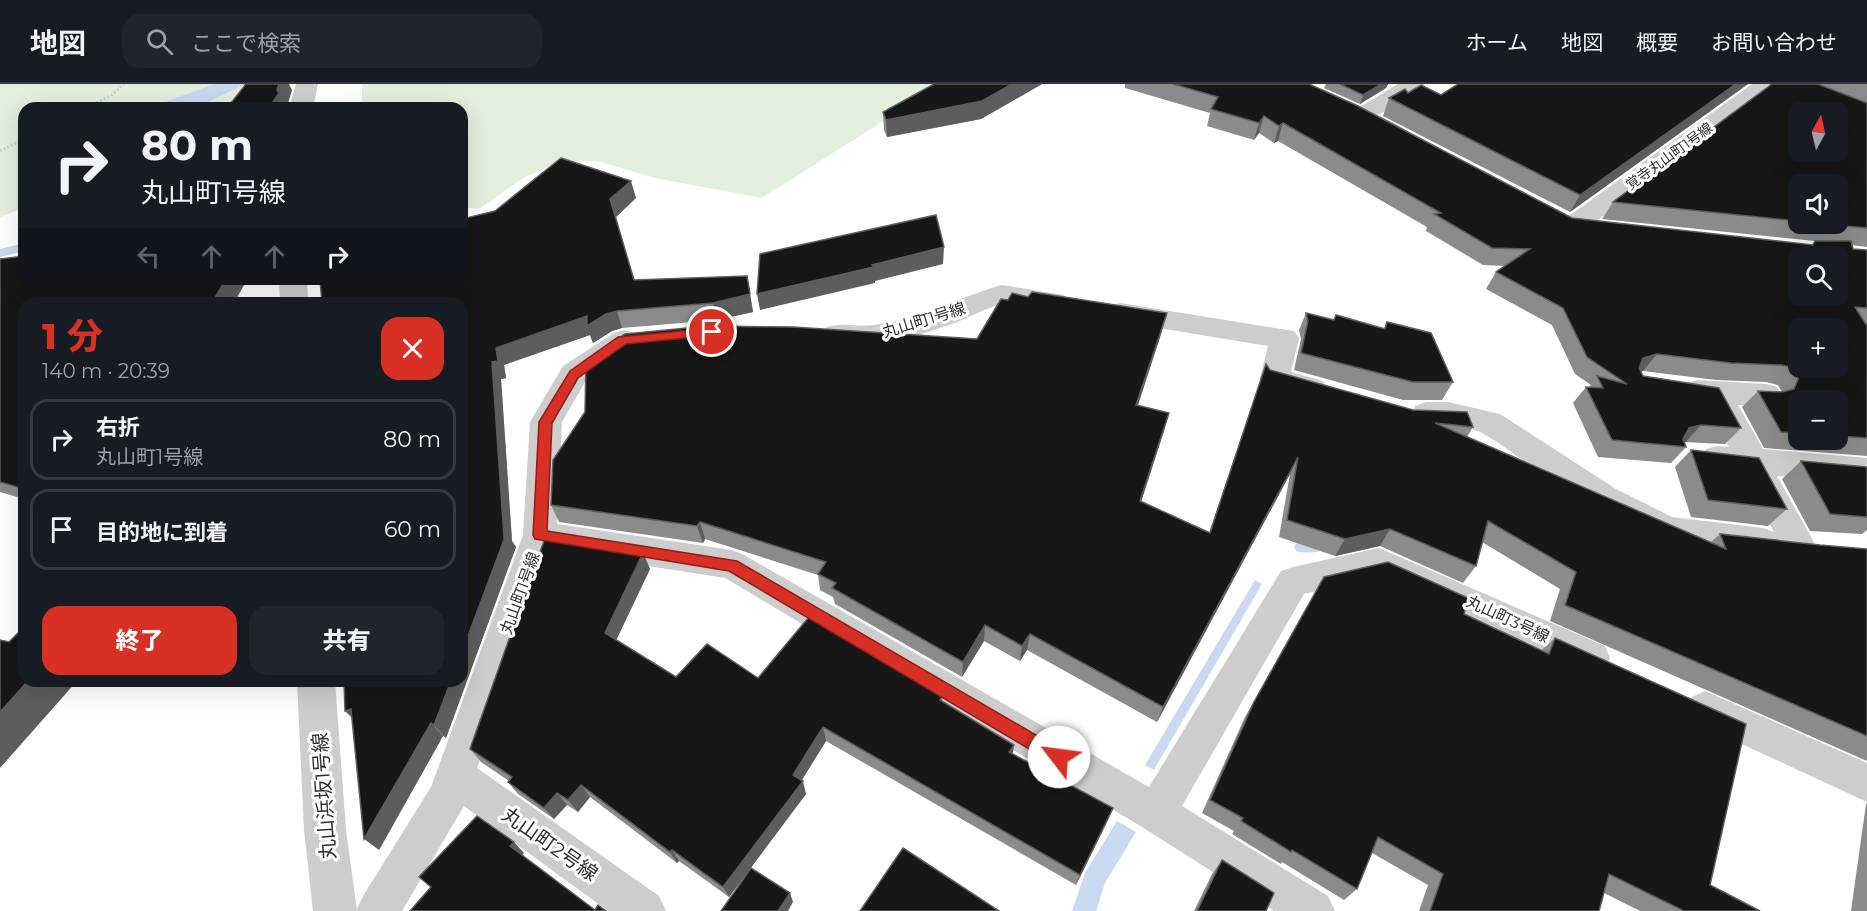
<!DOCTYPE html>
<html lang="ja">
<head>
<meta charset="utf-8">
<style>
  body { margin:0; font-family:Montserrat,"Noto Sans JP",sans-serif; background:#20242c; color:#f1f3f6; height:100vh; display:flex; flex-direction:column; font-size:22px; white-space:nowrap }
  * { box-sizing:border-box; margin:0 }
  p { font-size:20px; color:#9ea1a6 }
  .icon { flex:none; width:33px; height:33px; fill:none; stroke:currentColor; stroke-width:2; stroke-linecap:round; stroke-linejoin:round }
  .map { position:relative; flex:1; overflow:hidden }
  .side { position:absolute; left:18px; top:213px; width:450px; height:390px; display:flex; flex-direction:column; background:#171b24; border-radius:18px; box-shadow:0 6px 24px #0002 }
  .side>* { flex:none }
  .guide { position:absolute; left:18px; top:18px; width:450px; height:183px; border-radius:18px; box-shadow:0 6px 24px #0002; background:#171b24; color:#f1f3f6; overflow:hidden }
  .needle { width:39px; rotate:8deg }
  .controls { position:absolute; left:1788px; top:18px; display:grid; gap:12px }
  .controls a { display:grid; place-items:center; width:60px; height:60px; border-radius:12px; background:#171b24; box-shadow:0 6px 24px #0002; font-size:30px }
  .pin { position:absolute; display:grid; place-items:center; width:51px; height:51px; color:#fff; margin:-26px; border:3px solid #fff; border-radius:50%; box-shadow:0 2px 6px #0007 }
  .me { position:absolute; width:66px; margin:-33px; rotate:300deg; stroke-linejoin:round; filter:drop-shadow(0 0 4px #0008) }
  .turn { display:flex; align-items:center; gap:21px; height:126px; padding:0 24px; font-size:27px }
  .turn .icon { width:78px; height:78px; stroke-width:2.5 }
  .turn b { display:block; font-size:42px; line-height:51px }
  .lanes { display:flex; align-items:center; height:57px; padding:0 24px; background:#0003; justify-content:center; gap:30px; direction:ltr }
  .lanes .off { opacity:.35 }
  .round { display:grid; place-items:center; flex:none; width:63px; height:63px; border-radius:18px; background:#20242c }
  .overview { display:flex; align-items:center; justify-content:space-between; height:102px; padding:0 24px }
  h1 { font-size:36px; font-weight:800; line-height:45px; color:#d93025 }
  .cta { display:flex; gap:12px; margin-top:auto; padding:12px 24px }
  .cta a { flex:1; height:69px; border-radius:18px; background:#d93025; color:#fff; font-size:24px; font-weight:800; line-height:69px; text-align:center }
  .cta a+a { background:#20242c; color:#f1f3f6 }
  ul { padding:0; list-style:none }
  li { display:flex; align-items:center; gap:18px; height:81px; margin:0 12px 9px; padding:0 12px; border:3px solid #363941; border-radius:18px }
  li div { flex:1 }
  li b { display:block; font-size:22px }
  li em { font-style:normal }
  header { display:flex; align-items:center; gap:36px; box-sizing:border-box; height:84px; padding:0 30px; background:#171b24; border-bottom:2px solid #363941 }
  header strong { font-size:28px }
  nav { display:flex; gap:33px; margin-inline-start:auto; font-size:21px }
  .search { width:420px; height:54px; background:#20242c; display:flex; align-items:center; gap:15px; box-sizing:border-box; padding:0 21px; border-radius:18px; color:#9ea1a6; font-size:22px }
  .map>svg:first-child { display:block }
  .green { fill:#e3efdd }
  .water { fill:#c8d9f0 }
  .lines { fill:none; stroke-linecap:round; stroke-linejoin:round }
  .stream { fill:#c8d9f0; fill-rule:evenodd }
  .path { stroke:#cdcdcd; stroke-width:3; stroke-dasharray:2 2; stroke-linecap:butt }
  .minor { fill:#cdcdcd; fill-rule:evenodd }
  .tertiary { fill:#cdcdcd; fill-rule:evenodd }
  .wall { fill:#8b8b8b; fill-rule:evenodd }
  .shaded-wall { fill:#5d5d5d }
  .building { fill:#171717; stroke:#5d5d5d; stroke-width:1.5; fill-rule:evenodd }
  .route { fill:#d93025; stroke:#8d1f18; stroke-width:1.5 }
  .labels { text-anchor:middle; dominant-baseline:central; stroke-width:6; stroke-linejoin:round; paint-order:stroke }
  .far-street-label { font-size:14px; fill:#303030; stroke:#fff }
  .street-label { font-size:16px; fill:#303030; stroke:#fff }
  .near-street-label { font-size:20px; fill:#303030; stroke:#fff }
</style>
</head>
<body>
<header>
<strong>地図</strong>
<div class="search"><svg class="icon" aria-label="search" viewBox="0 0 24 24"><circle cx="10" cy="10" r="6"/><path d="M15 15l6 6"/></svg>ここで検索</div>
<nav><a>ホーム</a><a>地図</a><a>概要</a><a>お問い合わせ</a></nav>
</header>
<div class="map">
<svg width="1867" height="827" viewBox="0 0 1867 827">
  <rect width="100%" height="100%" fill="#fff"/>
  <g class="green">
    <polygon points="0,0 272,0 224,24 24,24 24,124 0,133"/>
    <polygon points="362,0 942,0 762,114 655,94 598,77 560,78 525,93 479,125 462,123 462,24 362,24"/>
  </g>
  <g class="water">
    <polygon points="214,0 246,0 195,24 149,24"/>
    <polygon points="1255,496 1262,500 1154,686 1145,681"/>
    <polygon points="1117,737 1136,748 1105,799 1096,827 1072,827 1085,789"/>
  </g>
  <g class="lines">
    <g class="stream">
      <polygon points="24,159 24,167 0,173 0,165"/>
      <path d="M1324,455l5,2 2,4 -2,4c-9,3 -24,5 -33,2l-2,-4 2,-4z"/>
    </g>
    <g class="path">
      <polyline points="86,24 112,11 124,0"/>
      <polyline points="0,67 24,55"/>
    </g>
    <g class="minor">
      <path d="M1398,0h27l-3,5 -44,26 24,12 3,5 -3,5c-16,4 -44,-8 -53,-21l4,-5z"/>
      <polygon points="1752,0 1778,0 1775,5 1580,149 1571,151 1562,149 1558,143 1562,137"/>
      <path d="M1002,201l62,10 4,7 -4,7c-20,6 -39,-6 -59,-5 -14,1 -31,11 -43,16 -39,15 -95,33 -135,21l-4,-7 4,-7c15,-5 30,0 46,-2 45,-5 86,-28 129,-40z"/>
      <polygon points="1120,219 1294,247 1299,254 1291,288 1323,297 1327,305 1323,313 1312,316 1264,302 1260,294 1268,262 1110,236 1106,229 1110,222"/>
      <polygon points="624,246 634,249 639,256 634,263 585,298 562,338 557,440 732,466 744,471 1149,703 1281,487 1293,483 1379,464 1605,562 1610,574 1605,586 1592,591 1377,493 1304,510 1182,722 1328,812 1335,827 1274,827 1142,743 725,494 552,467 477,684 659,812 666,827 608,827 464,722 402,827 356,827 363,812 431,703 523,451 530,338 563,282 614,249"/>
      <path d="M1698,296l68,4 11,3 4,8 -4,8 -11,3 -28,-1 25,44 104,9v26l-90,-8 39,70 -5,10 -12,4 -12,-4 -7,-13 -5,9 -12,4 -96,-12c-52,-18 -98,-52 -143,-83 -13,-9 -27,-20 -42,-28 -20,-10 -46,-4 -67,-11l-4,-8 4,-8 11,-4h22l52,12 116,75 56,28 91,11 11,4 -31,-59 -26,-3 -11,-3 -5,-9 5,-9 11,-3 12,1 -23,-44 -19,-4 -4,-8 4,-8z"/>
      <polygon points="1705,607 1867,679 1867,718 1692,637 1686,625 1692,613"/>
    </g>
    <g class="tertiary">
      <polygon points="296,0 318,0 313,24 289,24"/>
      <polygon points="279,195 307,195 308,219 280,219"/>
      <polygon points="297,597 335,597 346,746 357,827 313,827 304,746"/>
    </g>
  </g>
  <g class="wall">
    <polygon points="934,0 1042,0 981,35 887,53 884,46 883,28"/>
    <path d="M1125,0h184l263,134 240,27 3,-4 -213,-22 11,-17 159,-118h95v163l-15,-2 1,4 14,1v206l-103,-8 -22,-41 16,-16 24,1 -4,-7 -12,-3 -50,-2 -73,-9 -2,1 2,4 98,52 -16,16 -41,-2 2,5 -15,16 -73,-6 -25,-54 13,-16h3l2,-2 -16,-11 -23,-49 -66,-36 10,-17 9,-6 -22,-1 -57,-34 1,-4 -149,-86 -4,2 -15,-10 -5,7 -47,-14 3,-13 -85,-25zM1798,100l40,40h-40zM1798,316h40v40h-40z"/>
    <polygon points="1326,0 1388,0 1386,4 1360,20 1324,4"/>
    <polygon points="1458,0 1748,0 1570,128 1383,32 1389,14 1408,9 1441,11"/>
    <polygon points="636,114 616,133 634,196 750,209 753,228 717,236 622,244 612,247 593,259 590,251 504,281 506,294 501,295 512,457 516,463 446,654 443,652 379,766 352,634 345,627 462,597 462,219"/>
    <polygon points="0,175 246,197 234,219 24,219 24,415 0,408"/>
    <polygon points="1306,229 1334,236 1384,244 1387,238 1453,298 1442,316 1403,316 1294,286 1301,255 1299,246"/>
    <polygon points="1162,247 1138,321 1169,329 1141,417 1209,449 1266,280 1270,286 1473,343 1467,353 1711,458 1720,450 1820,461 1867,465 1867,677 1550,537 1560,505 1482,458 1476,482 1463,499 1380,462 1335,472 1279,453 1290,390 1157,638 1027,566 1020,577 984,557 962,593 835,520 833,513 820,506 818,491 705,455 703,459 559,438 551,421 977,255"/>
    <polygon points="1691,366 1787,425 1768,442 1691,433 1675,383"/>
    <polygon points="1801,377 1867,383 1867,446 1862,450 1810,447 1782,395"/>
    <polygon points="643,469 650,485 616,556 676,593 758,594 942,613 942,618 1014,661 1012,670 1108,736 1076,801 826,657 801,697 806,710 729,813 679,777 677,779 590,713 578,728 567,721 554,735 518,710 508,698 509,697 481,678 470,665"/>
    <polygon points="1324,493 1464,530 1542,566 1555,554 1710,801 1760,827 1640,827 1604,809 1599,827 1419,827 1428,801 1372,769 1357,805 1344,816 1282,778 1281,780 1232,750 1234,747 1202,729 1245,633"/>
    <polygon points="1867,719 1867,827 1851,827 1866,720"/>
    <polygon points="1222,776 1266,827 1194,827 1212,790"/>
  </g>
  <g class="shaded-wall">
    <polygon points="279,0 289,0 292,6 287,23 288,24 269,24"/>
    <polygon points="1012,0 1042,0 981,35 887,53 886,36"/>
    <polygon points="1381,0 1388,0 1386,4 1360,20 1363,11"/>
    <polygon points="1736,0 1748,0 1570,128 1580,111"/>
    <polygon points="1264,32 1259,49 1254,56 1259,39"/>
    <polygon points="1283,39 1278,57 1274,59 1279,42"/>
    <polygon points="631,97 636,114 616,133 610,115"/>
    <polygon points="944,163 943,180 875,197 875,199 760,226 757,210"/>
    <polygon points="747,192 753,228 717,236 713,219"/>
    <polygon points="226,195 245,195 246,197 234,219 212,219"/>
    <polygon points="617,227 622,244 612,247 593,259 590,251 504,281 506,294 501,295 512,457 516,463 446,654 434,641 451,597 462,597 462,568 504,453 492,278 496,264 587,232 606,230"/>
    <polygon points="1167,229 1162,247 1132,339 1136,321"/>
    <polygon points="1657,270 1643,287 1630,291 1643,274"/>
    <polygon points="1169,329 1164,347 1136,434 1140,417"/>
    <polygon points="1701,341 1686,358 1674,361 1689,344"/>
    <polygon points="1298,373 1290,390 1157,638 1163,623"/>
    <polygon points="700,438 705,455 703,459 697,442"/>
    <polygon points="1390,445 1380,462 1335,472 1345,455"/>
    <polygon points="643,469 650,485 613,563 605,549"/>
    <polygon points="985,541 984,557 962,593 963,578"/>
    <polygon points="1030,550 1027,566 1020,577 1022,562"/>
    <polygon points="28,597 77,597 0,684 0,628"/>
    <polygon points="351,625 360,640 345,627"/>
    <polygon points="431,639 443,652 379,766 364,755"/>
    <polygon points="823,643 826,657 797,704 793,691"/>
    <polygon points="1014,661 1012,674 1009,668"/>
    <polygon points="803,697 806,710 729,813 723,803"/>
    <polygon points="581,701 590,713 578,728 568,716"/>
    <polygon points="557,709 567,721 554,735 544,724"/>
    <polygon points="1113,724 1108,736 1076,801 1080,791"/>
    <polygon points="514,758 524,769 521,772 510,762"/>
    <polygon points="672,766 679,777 677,779 670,768"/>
    <polygon points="790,809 793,818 788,827 778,827"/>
  </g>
  <g class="building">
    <polygon points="246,0 279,0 277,6 279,9 269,24 227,24"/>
    <polygon points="934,0 1012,0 982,17 886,36 883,28"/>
    <path d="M1173,0h136l49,22 214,112 241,27 2,-4h36l2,8 14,1v58l-12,-1 12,19v112l-29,-2v-36h-40v33l-17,-1 -23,-41 24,1 12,-3 5,-12 -5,-9 -12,-3 -51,-2 -74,-9 -14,4 -4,10 4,8 76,12 22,40 -40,-3 -12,3 -6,11 3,8 -74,-7 -26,-53 17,1 -6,-12 30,8 -40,-27 -24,-49 -67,-36 34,-23 -38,-1 -58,-34 7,-1 -158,-90 -4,3 -15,-10 -5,7 -48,-14 7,-12zM1798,172h40v40h-40zM1798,244h40v40h-40z"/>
    <polygon points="1340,0 1381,0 1363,11"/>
    <polygon points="1458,0 1736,0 1580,111 1389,14 1405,5 1408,9 1421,1 1441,11"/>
    <path d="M1772,0h46l49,19v125l-44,-4h15v-40h-40v37l-185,-19zM1798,28h40v40h-40z"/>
    <polygon points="561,74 631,97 610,115 634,196 747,192 750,210 713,219 617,227 606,230 587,242 587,232 496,264 498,277 492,278 504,453 507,448 462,568 462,219 322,219 320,195 462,195 462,135 495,127"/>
    <polygon points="936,131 944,163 872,181 874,183 757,210 760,170"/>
    <polygon points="24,172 24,195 226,195 212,219 24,219 24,405 0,398 0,175"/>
    <polygon points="1032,208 1167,229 1136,321 1169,329 1140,417 1210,449 1266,280 1270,286 1413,326 1467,328 1473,343 1435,339 1726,465 1720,450 1820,461 1867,465 1867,652 1565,521 1576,488 1488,437 1476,482 1390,445 1345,455 1287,436 1298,373 1163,623 1030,550 1022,562 985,541 963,578 832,504 836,499 818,490 826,478 700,438 697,442 551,421 553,376 585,328 586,277 625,250 708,242 793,243 977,255 1001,215 1008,216 1012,209 1028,213"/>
    <polygon points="1306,229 1334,236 1336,231 1385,245 1387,238 1431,249 1453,298 1413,298 1301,269 1308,237"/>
    <polygon points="1691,366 1759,374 1787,425 1708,416"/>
    <polygon points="1801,377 1867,383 1867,433 1830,430"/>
    <polygon points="545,454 643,469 605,549 676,593 707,560 758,594 809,533 942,613 940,616 1014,661 1009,668 1113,724 1080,791 823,643 793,691 803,697 723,803 672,766 670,768 581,701 568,716 557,709 544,724 508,698 512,693 470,665"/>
    <polygon points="1388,478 1468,514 1464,530 1549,570 1555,554 1746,640 1710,801 1760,827 1684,827 1609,790 1599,827 1430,827 1443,790 1378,753 1357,805 1292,766 1291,768 1241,737 1243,734 1210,716 1254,618 1324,493"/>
    <polygon points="24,543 24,597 28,597 0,628 0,556 9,558"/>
    <polygon points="344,597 451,597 434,641 431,639 364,755 351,625 345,627"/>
    <polygon points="477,732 514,758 510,762 595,826 598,821 606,827 410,827 431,803 419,793"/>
    <polygon points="903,764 999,827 860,827"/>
    <polygon points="1222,776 1274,809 1266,827 1197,827"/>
    <polygon points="751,784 790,809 778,827 721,827"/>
  </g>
  <polygon class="route" points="712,244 716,245 716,251 626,260 578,294 552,339 547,447 737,477 1065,668 1067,673 1065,679 1059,681 1053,679 729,487 535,455 533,451 539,338 570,287 618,253"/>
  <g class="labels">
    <g class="far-street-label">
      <text transform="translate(1669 72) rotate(-36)">覚寺丸山町1号線</text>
    </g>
    <g class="street-label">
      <text transform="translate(924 236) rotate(-17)">丸山町1号線</text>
      <text transform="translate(520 509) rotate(-70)">丸山町1号線</text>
      <text transform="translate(1508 535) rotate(25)">丸山町3号線</text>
    </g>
    <g class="near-street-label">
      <text transform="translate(324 712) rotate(-94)">丸山浜坂1号線</text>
      <text transform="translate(550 760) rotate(35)">丸山町2号線</text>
    </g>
  </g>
</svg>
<div class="controls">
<a><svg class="needle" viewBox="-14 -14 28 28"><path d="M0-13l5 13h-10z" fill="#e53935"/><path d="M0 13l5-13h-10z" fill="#9ea1a6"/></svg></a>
<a><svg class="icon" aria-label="sound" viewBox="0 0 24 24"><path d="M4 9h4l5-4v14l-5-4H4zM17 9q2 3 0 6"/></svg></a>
<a><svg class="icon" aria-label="search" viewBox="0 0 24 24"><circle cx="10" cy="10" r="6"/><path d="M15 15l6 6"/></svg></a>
<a>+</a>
<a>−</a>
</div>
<div class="pin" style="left:712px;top:248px;background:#d93025"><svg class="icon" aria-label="arrive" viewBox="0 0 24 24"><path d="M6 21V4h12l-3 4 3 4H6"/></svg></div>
<svg class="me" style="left:1059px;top:673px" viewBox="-20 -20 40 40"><circle r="19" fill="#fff"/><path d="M0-13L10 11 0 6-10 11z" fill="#d93025"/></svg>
<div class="guide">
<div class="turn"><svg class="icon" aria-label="right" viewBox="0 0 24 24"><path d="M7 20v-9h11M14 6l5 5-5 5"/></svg><div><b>80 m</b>丸山町1号線</div></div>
<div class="lanes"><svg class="icon off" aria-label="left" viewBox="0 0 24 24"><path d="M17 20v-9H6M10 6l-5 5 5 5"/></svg><svg class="icon off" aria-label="ahead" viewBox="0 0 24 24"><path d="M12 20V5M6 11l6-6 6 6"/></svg><svg class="icon off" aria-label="ahead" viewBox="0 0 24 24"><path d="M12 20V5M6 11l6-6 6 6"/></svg><svg class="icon" aria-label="right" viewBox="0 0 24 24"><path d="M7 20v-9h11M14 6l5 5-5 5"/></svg></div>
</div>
<section class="side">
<div class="overview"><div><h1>1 分</h1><p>140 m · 20:39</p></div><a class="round" style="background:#d93025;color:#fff"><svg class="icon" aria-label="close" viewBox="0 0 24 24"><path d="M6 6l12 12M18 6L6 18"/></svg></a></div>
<ul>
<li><svg class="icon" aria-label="right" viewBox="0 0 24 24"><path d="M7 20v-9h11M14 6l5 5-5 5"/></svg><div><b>右折</b><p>丸山町1号線</p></div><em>80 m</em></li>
<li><svg class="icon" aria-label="arrive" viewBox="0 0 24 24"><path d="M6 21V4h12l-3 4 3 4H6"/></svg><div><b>目的地に到着</b></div><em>60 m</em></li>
</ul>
<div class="cta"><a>終了</a><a>共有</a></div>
</section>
</div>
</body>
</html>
